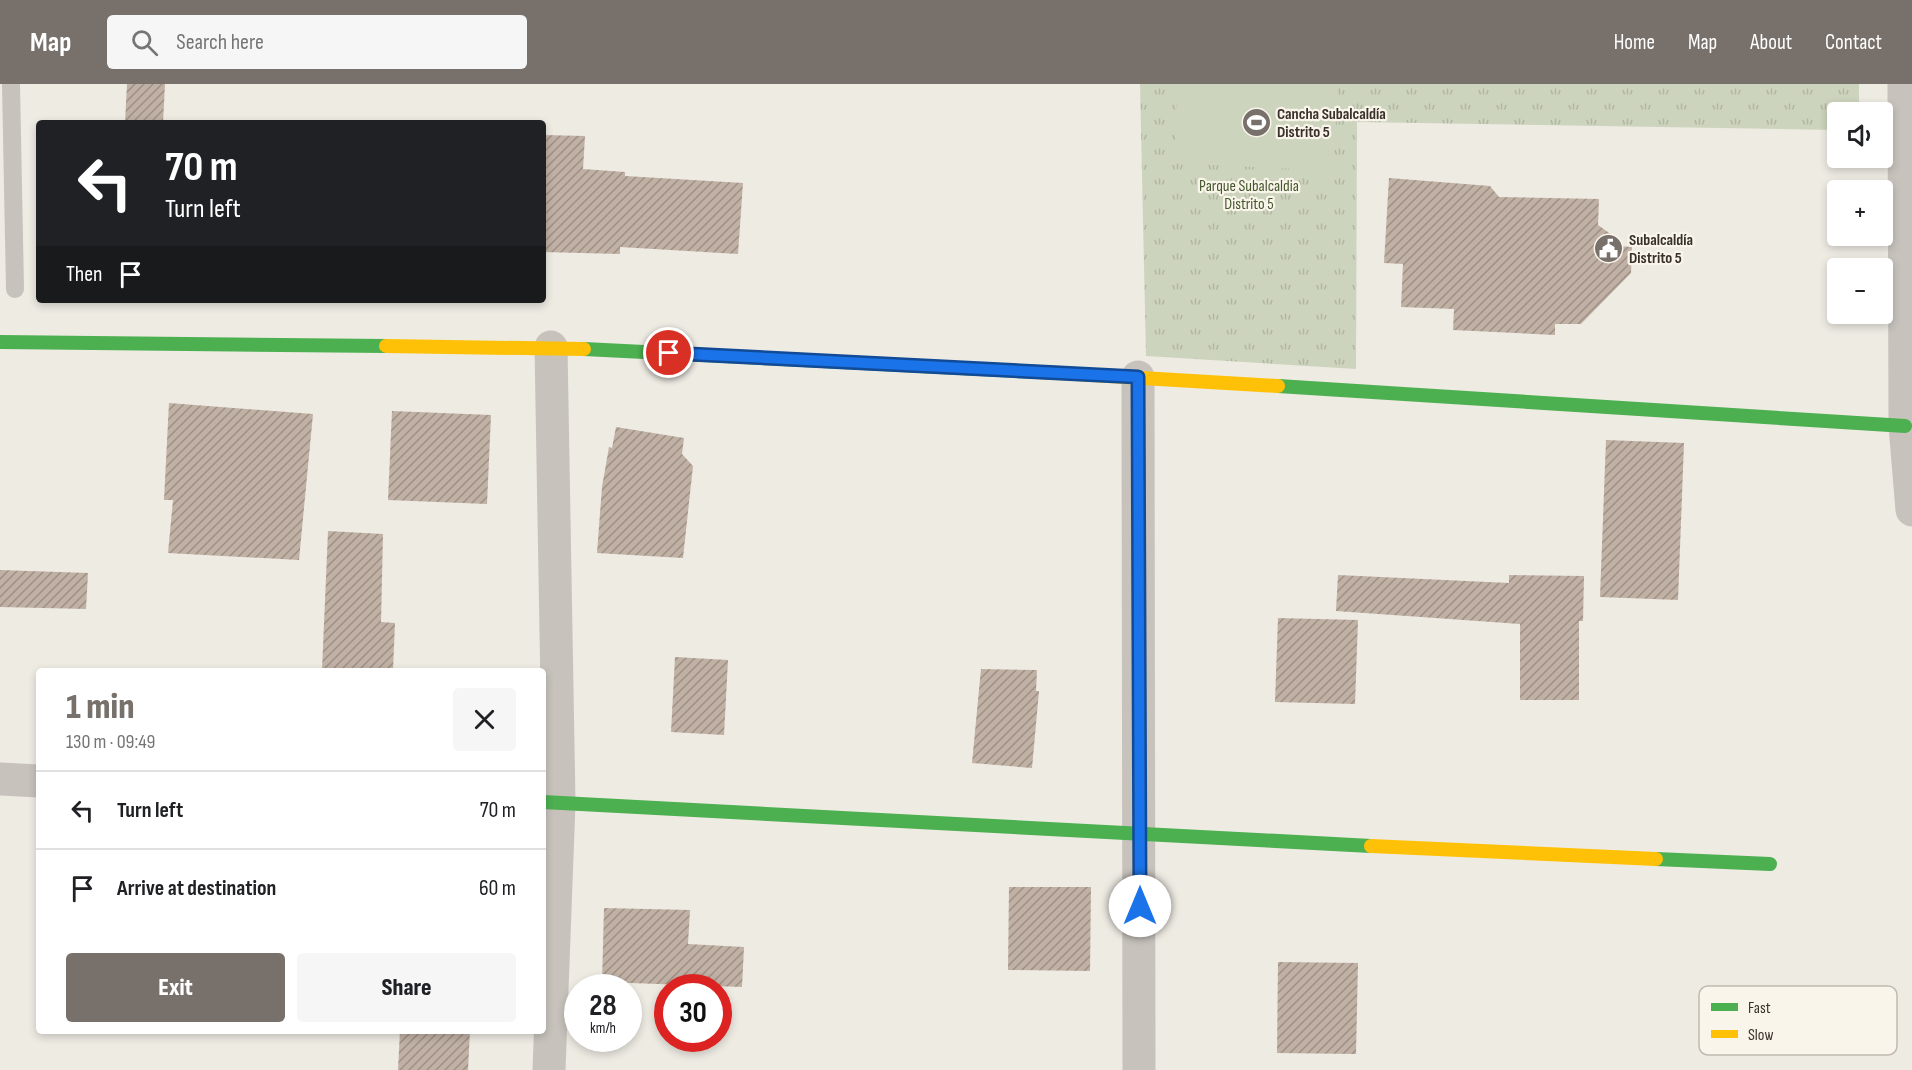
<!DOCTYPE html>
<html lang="en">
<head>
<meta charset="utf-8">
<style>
  body { margin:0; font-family:"Sofia Sans Condensed",sans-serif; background:#f6f6f6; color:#202124; height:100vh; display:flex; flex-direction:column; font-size:22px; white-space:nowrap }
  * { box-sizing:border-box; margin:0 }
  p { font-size:20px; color:#757577 }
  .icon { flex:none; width:33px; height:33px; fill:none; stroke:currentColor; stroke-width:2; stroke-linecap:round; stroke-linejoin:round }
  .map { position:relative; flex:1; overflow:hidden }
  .details { position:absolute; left:36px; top:584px; width:510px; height:366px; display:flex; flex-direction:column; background:#fff; border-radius:6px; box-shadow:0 3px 9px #0003 }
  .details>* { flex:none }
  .banner { position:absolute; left:36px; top:36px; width:510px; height:183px; border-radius:6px; box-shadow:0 3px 9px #0003; background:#202124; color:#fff; overflow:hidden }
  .controls { position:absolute; left:1827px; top:18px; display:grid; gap:12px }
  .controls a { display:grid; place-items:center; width:66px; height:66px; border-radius:6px; background:#fff; box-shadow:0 3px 9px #0003; font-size:30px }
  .speed { position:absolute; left:564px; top:890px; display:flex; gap:12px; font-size:30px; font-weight:700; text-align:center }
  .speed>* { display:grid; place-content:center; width:78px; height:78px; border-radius:50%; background:#fff; box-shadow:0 3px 9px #0003; line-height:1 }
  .speed small { font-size:15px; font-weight:400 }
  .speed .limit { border:9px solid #d22; background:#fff; color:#111 }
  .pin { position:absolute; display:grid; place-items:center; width:51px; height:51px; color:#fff; margin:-26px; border:3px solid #fff; border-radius:50%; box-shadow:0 2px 6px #0007 }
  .me { position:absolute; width:66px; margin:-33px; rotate:0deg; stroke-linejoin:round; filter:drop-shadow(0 0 4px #0008) }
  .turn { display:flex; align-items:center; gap:21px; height:126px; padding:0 30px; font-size:27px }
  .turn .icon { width:78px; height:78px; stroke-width:2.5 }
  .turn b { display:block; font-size:42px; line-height:51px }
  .then { display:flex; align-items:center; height:57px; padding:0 30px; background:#0003; gap:12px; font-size:22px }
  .round { display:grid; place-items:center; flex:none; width:63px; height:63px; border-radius:6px; background:#f6f6f6 }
  .summary { display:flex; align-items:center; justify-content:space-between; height:102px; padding:0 30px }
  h1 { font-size:36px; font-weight:800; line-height:45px; color:#78716b }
  .action { display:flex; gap:12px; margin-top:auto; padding:12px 30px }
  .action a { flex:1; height:69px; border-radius:6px; background:#78716b; color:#fff; font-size:24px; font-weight:800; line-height:69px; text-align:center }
  .action a+a { background:#f6f6f6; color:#202124 }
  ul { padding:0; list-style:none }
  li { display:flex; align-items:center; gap:18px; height:78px; padding:0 30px; border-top:2px solid #e0e0e0 }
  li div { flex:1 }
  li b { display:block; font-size:22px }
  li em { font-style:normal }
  header { display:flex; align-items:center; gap:36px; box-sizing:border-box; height:84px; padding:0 30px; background:#78716b; color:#fff }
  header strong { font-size:28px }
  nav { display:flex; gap:33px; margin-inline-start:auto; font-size:21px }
  .search { width:420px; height:54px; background:#f6f6f6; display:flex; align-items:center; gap:15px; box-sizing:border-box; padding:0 21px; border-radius:6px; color:#757577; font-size:22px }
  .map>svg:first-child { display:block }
  .grass { fill:url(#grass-tufts) }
  .garden { fill:#cdd4bd }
  .building { fill:url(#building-hatch) }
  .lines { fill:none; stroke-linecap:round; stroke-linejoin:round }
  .lane { stroke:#c7c2bc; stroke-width:18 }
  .street { stroke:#c7c2bc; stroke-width:33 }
  .fast { stroke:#4caf50; stroke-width:14 }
  .slow { stroke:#ffc107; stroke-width:14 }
  .route-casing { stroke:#114b97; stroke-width:15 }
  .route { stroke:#1a73e8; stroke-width:10 }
  .labels { text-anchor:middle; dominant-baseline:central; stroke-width:4.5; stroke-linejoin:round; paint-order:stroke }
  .poi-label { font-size:16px; font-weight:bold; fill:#38302a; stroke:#faf5eb; text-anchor:start }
  .park-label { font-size:16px; fill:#43572d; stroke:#faf5eb }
  .key { fill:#faf5eb; stroke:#c0bab1; stroke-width:1.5 }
  .key-label { font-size:16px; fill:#38302a }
</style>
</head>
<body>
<header>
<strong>Map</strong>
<div class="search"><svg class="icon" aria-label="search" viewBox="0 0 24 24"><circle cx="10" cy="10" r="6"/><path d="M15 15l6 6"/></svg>Search here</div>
<nav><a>Home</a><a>Map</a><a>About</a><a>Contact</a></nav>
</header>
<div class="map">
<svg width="1912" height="986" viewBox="0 0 1912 986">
  <defs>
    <pattern id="grass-tufts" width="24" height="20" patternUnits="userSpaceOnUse" patternTransform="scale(1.5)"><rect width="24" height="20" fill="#cdd4bd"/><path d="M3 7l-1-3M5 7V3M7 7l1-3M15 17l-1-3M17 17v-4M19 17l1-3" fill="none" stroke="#b1b6a3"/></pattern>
    <pattern id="building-hatch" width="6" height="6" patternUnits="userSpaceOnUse" patternTransform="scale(1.5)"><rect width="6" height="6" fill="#c1b1a5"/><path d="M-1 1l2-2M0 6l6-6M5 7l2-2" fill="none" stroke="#9e9087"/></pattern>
  </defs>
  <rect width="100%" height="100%" fill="#eeebe3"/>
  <polygon class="grass" points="1140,0 1859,0 1859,28 1838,28 1837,46 1357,38 1356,285 1146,272"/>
  <polygon class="garden" points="1178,0 1338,0 1333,87 1174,79"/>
  <g class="building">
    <polygon points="127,0 165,0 163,39 125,39"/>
    <polygon points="543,51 585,52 583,85 625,88 625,92 743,99 738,170 620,163 620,170 543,168"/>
    <polygon points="1389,94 1490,102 1499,113 1599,115 1598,141 1612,151 1619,162 1632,163 1631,189 1581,240 1555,240 1555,251 1453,246 1454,225 1401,223 1403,180 1384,179"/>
    <polygon points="169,319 313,330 299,476 168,469 173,416 164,416"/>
    <polygon points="392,327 491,331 487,420 388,416"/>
    <polygon points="616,343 684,354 682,370 693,382 683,474 597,469 602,403 609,363 612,364"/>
    <polygon points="1606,356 1684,359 1678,516 1600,513"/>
    <polygon points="328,447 383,450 381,538 395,539 393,586 322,586"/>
    <polygon points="0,486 88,489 86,525 0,523"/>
    <polygon points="1338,491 1509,499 1509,491 1584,492 1583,537 1579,537 1579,616 1520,616 1520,540 1336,527"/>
    <polygon points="1278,534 1358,536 1355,620 1275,618"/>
    <polygon points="675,573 728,576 724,651 671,648"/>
    <polygon points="981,585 1037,586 1036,607 1039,607 1032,684 972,679"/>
    <polygon points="1009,803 1091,803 1090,887 1008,886"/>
    <polygon points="604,824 690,826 688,860 744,863 742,903 602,898"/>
    <polygon points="1278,878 1358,879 1356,970 1277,969"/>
    <polygon points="400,946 470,946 468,986 398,986"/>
  </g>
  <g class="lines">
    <polyline class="lane" points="11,0 15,205"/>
    <g class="street">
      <polyline points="1904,0 1905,342 1912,426"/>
      <polyline points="1138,293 1139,986"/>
      <polyline points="0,695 39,697"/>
      <polyline points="549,986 559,719 551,263"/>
    </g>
    <g class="fast">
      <polyline points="0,258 386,262"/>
      <polyline points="584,265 1058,289"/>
      <polyline points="1278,302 1905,342"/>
      <polyline points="543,718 1371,762"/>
      <polyline points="1656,775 1770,780"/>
    </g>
    <g class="slow">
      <polyline points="386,262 584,265"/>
      <polyline points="1058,289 1278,302"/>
      <polyline points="1371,762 1656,775"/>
    </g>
  </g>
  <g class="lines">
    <defs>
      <polyline id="route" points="669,269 1138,293 1140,822"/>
    </defs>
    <use href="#route" class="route-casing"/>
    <use href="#route" class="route"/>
  </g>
  <defs>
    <symbol id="stadium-disc" viewBox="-11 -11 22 22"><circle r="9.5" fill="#78716b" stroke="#faf5eb"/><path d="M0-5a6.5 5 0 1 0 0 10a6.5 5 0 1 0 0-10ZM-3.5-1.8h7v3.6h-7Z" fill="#fff"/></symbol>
    <symbol id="civic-disc" viewBox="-11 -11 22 22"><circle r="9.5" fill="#78716b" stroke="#faf5eb"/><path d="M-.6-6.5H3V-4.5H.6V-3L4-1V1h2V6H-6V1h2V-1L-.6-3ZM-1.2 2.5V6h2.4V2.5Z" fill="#fff"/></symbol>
  </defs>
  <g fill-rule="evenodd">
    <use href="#stadium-disc" x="1240" y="22" width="33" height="33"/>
    <use href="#civic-disc" x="1592" y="148" width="33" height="33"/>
  </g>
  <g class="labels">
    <g class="poi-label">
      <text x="1277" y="30">Cancha Subalcaldía<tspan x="1277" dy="18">Distrito 5</tspan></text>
      <text x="1629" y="156">Subalcaldía<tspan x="1629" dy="18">Distrito 5</tspan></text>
    </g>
    <g class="park-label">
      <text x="1249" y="102">Parque Subalcaldia<tspan x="1249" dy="18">Distrito 5</tspan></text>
    </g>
  </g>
  <rect x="1699" y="902" width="198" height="69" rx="9" class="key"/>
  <rect x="1711" y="919" width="27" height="8" fill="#4caf50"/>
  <rect x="1711" y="946" width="27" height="8" fill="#ffc107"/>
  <g class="key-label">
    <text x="1748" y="929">Fast</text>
    <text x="1748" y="956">Slow</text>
  </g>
</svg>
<div class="controls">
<a><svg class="icon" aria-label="sound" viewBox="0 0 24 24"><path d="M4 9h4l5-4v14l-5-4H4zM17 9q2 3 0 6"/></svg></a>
<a>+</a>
<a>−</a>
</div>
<div class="speed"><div>28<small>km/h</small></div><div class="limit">30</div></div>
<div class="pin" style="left:669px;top:269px;background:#d93025"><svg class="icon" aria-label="arrive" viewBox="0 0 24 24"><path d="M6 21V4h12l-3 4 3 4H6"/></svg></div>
<svg class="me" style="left:1140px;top:822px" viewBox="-20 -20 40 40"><circle r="19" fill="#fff"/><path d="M0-13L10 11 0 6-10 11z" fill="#1a73e8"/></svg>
<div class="banner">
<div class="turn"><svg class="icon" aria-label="left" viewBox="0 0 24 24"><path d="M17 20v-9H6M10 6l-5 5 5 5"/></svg><div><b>70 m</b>Turn left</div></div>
<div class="then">Then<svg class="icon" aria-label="arrive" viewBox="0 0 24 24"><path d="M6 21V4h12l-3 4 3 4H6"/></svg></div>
</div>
<section class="details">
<div class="summary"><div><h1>1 min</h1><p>130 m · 09:49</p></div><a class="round"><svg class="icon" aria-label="close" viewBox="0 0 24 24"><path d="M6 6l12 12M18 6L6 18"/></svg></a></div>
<ul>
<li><svg class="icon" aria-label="left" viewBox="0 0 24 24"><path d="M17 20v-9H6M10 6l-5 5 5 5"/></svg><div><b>Turn left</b></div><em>70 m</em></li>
<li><svg class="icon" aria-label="arrive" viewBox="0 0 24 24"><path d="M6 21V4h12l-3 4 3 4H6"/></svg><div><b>Arrive at destination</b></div><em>60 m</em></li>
</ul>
<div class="action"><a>Exit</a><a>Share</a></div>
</section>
</div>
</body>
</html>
